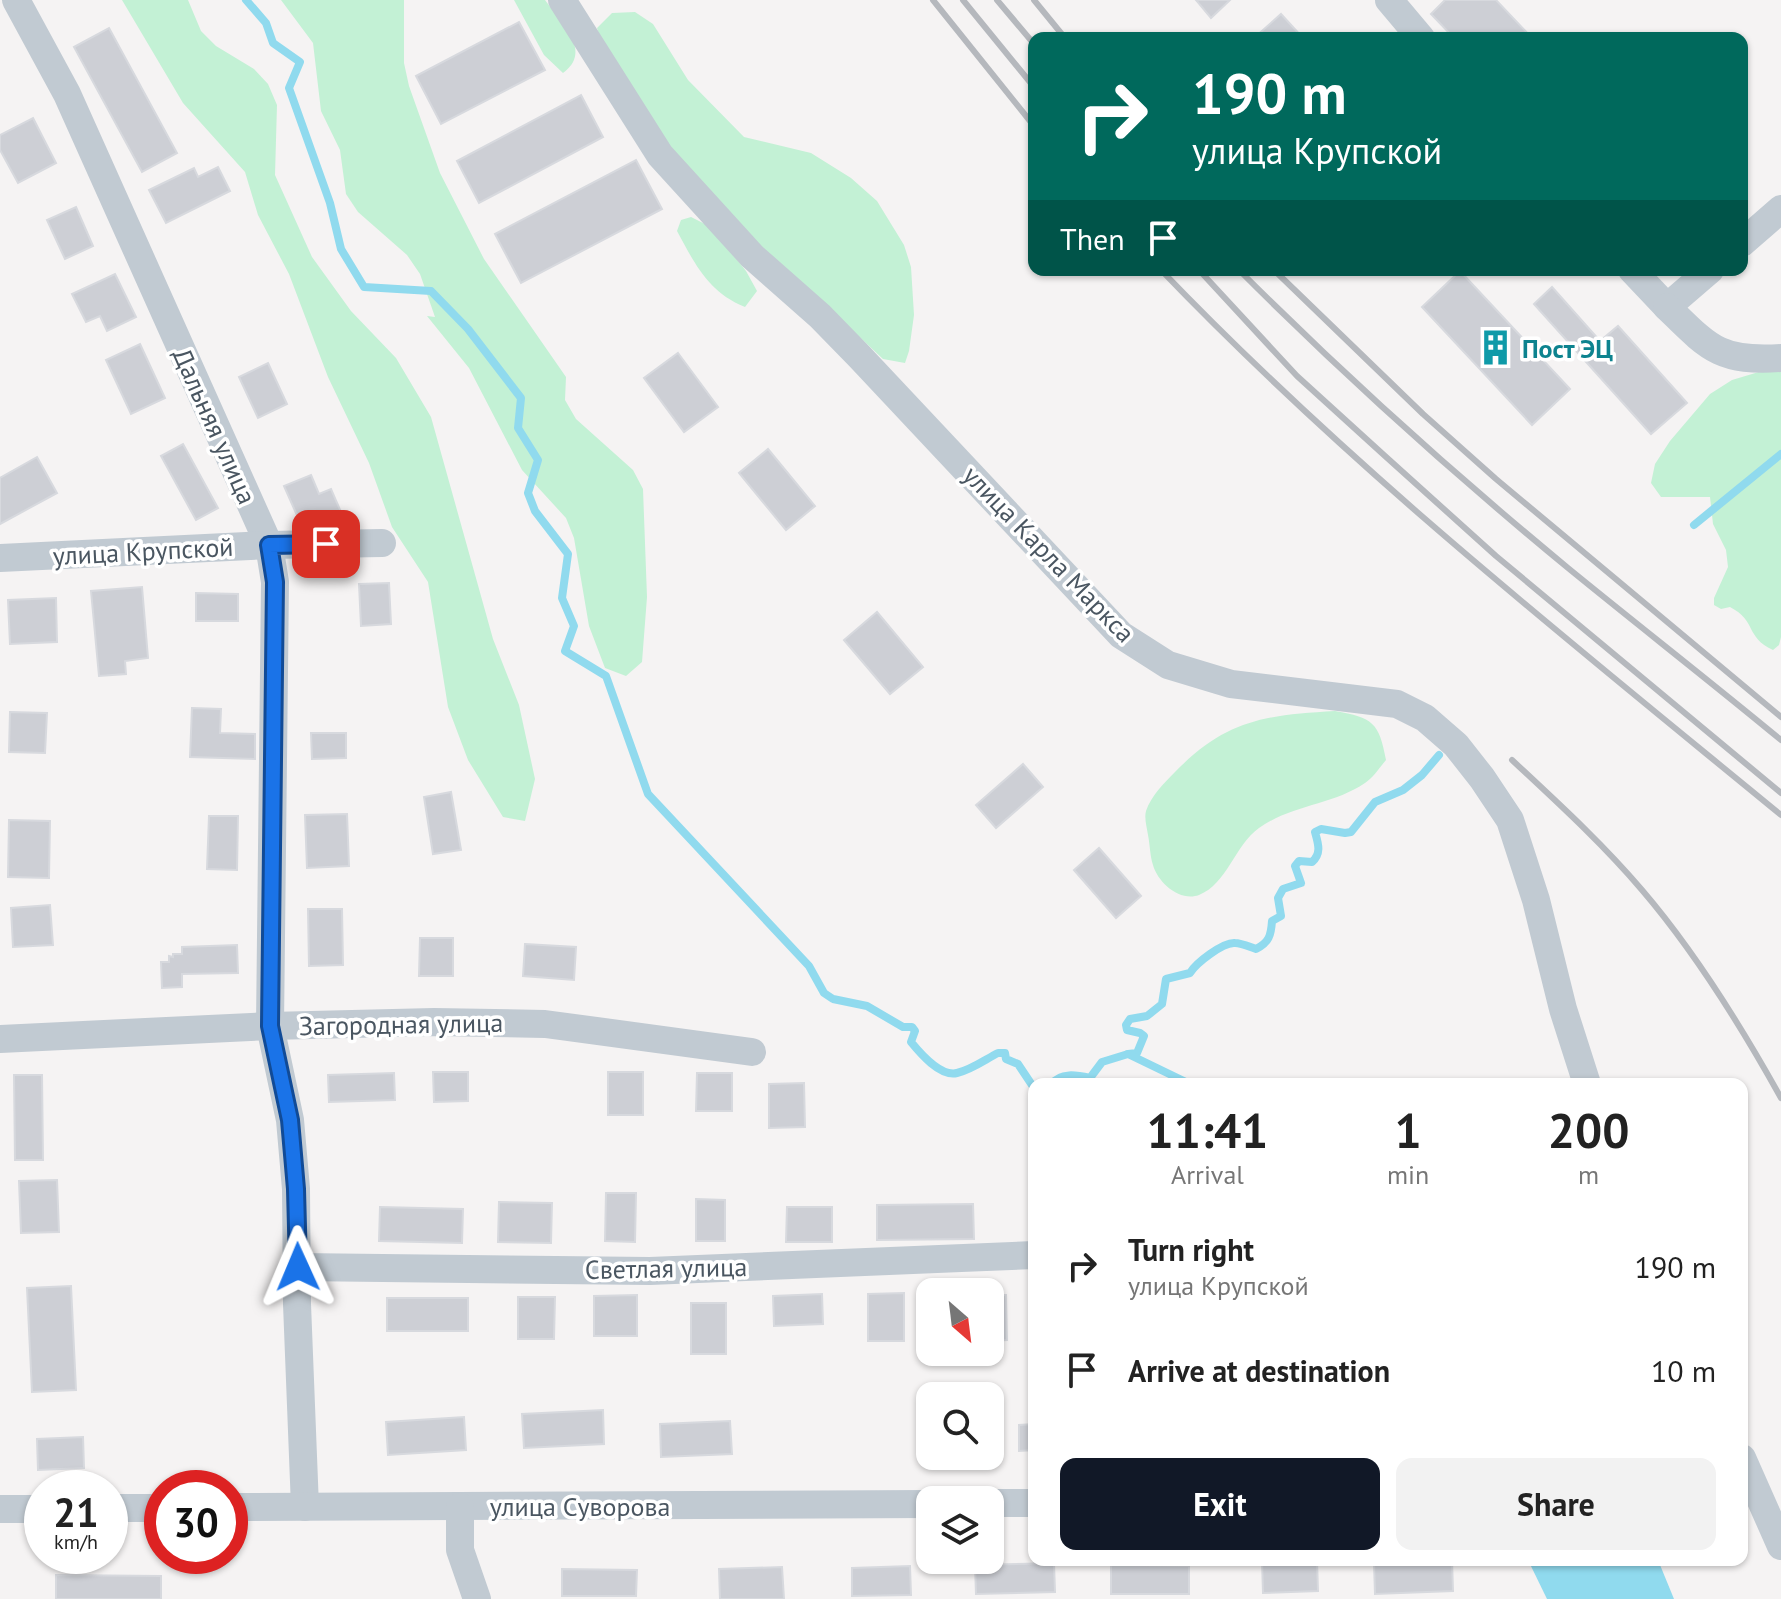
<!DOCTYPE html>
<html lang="en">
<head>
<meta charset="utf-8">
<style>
  body { margin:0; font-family:"PT Sans",sans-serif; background:#f2f2f2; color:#222; height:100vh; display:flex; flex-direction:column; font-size:30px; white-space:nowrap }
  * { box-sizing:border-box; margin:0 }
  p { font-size:26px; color:#767676 }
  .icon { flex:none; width:44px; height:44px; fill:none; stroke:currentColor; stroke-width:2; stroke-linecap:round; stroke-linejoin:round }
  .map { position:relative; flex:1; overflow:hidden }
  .sheet { position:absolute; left:1028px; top:1078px; width:720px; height:488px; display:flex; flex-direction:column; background:#fff; border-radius:16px; box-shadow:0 2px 6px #0004 }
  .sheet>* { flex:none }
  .hud { position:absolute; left:1028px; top:32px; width:720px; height:244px; border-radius:16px; box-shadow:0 2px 6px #0004; background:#00695c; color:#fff; overflow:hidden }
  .needle { width:52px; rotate:152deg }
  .fabs { position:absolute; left:916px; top:1278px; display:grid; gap:16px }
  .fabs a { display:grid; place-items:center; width:88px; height:88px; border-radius:16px; background:#fff; box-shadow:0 2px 6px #0004; font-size:40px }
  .speed { position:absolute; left:24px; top:1470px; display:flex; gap:16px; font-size:40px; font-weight:700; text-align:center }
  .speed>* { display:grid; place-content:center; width:104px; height:104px; border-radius:50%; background:#fff; box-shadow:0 2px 6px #0004; line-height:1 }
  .speed small { font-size:20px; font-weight:400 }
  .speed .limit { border:12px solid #d22; background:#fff; color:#111 }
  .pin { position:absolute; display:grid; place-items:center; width:68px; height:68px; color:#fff; margin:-34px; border-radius:16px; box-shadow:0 4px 12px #0006 }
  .me { position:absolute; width:88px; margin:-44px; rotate:359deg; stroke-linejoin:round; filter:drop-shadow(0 0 6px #0008) }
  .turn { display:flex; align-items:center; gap:28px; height:168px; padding:0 32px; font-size:36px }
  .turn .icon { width:104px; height:104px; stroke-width:2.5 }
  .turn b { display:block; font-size:56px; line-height:68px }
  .then { display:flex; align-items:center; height:76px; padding:0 32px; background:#0003; gap:16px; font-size:30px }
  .eta { display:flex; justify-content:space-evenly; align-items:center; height:136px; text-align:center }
  .eta b { font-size:48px; font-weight:600; line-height:56px }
  .primary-button { display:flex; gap:16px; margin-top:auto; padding:16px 32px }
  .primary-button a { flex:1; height:92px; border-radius:16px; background:#111827; color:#fff; font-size:32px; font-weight:600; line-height:92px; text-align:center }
  .primary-button a+a { background:#f2f2f2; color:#222 }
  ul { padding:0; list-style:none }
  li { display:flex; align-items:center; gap:24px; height:104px; padding:0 32px }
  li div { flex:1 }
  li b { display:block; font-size:30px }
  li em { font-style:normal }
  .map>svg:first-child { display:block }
  .green { fill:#c3f1d5 }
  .water { fill:#90daee }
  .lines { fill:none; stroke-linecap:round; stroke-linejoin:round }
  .stream { stroke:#90daee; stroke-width:8 }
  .building { fill:#cdcfd5; stroke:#d7d9de; stroke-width:2 }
  .minor { stroke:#c1cad2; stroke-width:28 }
  .rail { stroke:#b5b8bd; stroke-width:6 }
  .route-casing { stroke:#114b97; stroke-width:20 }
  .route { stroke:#1a73e8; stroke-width:14 }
  .labels { text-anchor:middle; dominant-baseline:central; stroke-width:7; stroke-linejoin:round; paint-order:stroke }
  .culture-label { font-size:26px; font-weight:bold; fill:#0d838f; stroke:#fff; text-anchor:start }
  .street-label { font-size:26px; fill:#4a5661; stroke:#fff }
</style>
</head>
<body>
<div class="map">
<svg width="1781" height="1599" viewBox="0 0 1781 1599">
  <rect width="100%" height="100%" fill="#f5f3f3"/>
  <g class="green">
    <polygon points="122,0 188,0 201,31 216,46 254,69 268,84 277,105 275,175 312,257 351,311 396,358 431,417 493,639 519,705 535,779 525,821 503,817 468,760 448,707 428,582 392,527 369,463 328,377 289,274 258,215 245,172 183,103"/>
    <polygon points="281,0 404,0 404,63 409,86 440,173 484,259 566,377 565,400 576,419 633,470 643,489 647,597 642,662 626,676 605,668 589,626 574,538 566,518 522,470 469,368 427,316 435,317 420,274 407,255 358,212 346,194 340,150 321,111 313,43"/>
    <path d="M514,0h31c15,21 49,51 18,73l-19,-18z"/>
    <polygon points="635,12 653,24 688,80 744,137 811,153 851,178 877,201 904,245 911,267 914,315 909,351 905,363 883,359 790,272 707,200 604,50 597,28 612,13"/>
    <path d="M691,217l20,10 35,44 11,20 -12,16c-37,-15 -50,-43 -68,-76l4,-11z"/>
    <path d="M1772,368l9,1v268l-2,8 -6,5c-28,-13 -16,-29 -43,-43l-9,2 -7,-4v-7l14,-31 -2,-17 -13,-26 -3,-27h-49l-10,-14 4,-19 15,-23 40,-47 22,-14z"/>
    <path d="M1335,711c38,7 44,11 51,49 -6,7 -13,18 -21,23 -32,22 -74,22 -106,45 -24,17 -32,56 -60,67 -19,7 -41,-12 -46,-30 -3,-9 -3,-20 -5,-30 -1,-7 -4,-17 -2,-24 5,-15 18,-28 29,-39 51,-52 90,-57 160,-61z"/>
  </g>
  <polygon class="water" points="1528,1560 1658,1560 1674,1599 1547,1599"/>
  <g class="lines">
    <g class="stream">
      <path d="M246,0l20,23 7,20 27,19 -11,26 41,115 11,46 23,38 67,4 37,38 53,69 -3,30 20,32 -10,33 7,18 33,43 -6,44 12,28 -9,25 41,25 42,118 161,172 15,27 9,6 34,7 36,21h9l3,4 -4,11c9,11 29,35 46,31 14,-3 29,-14 41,-20h7l1,6 12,5 16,24"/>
      <polyline points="1694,525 1781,454"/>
      <path d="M1128,1054l9,-1 7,-17 -4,-3 -13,-3 -1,-5 4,-6 17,-3 15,-12 4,-25 24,-6c6,-10 33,-31 45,-30 6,0 15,4 21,6 13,-7 15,-13 16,-28l9,-5 -3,-18 5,-9 18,-6 -6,-17 4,-5 13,1c10,-9 6,-19 3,-30l6,-3 24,4 6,-1 24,-30 28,-12 19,-15 17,-20"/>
      <path d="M1052,1084c8,-12 25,-9 38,-6l12,-16 26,-8 62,30"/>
    </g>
  </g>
  <g class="building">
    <polygon points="1196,0 1230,0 1211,18"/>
    <polygon points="1445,0 1496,0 1532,38 1454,38 1431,14"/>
    <polygon points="1281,14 1303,38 1254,38"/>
    <polygon points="519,22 545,70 441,124 416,76"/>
    <polygon points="109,28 177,153 142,172 74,47"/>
    <polygon points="581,95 603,137 479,203 457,161"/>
    <polygon points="33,118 56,163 18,183 0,150 0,135"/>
    <polygon points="636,160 662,209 521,283 495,234"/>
    <polygon points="218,167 230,191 166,223 149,190 194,168 198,177"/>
    <polygon points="76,207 93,246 65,259 47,220"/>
    <polygon points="1460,271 1570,389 1532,425 1422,307"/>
    <polygon points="115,274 136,317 107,331 100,316 86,322 72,294"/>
    <polygon points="1552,287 1600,341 1618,326 1687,403 1651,434 1534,304"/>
    <polygon points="140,344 165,398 131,414 106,360"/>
    <polygon points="678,353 718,407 684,432 644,378"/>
    <polygon points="268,363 287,404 258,418 239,377"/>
    <polygon points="183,444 218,508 196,520 161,456"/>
    <polygon points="768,449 815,506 786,530 739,473"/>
    <polygon points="37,457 57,493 0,524 0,478"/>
    <polygon points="311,475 319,494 331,489 341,512 303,529 284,486"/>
    <polygon points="389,583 391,624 361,626 359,584"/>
    <polygon points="142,587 148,658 125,661 126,674 99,676 91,591"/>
    <polygon points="196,593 238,594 238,621 196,621"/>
    <polygon points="56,598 57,642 10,644 8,600"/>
    <polygon points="877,612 923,667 890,694 844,640"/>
    <polygon points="192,708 221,709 220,733 255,734 255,759 190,757"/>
    <polygon points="10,712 47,713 45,753 9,752"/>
    <polygon points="311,733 346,733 346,758 312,759"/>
    <polygon points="1023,764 1043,787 996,828 976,805"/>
    <polygon points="451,792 461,850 433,854 424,797"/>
    <polygon points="347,814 349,866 307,868 305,815"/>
    <polygon points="209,816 238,816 237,870 207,869"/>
    <polygon points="9,820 50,821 49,878 8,877"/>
    <polygon points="1099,848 1141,896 1116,918 1074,870"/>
    <polygon points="50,905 53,945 13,947 11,908"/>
    <polygon points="308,909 342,909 343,965 309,966"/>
    <polygon points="420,938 453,938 453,976 419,976"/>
    <polygon points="525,944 576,947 574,980 523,976"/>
    <polygon points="237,945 238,973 182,974 182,987 162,988 161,962 169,962 169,956 173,957 173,954 182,954 182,947"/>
    <polygon points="433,1072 468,1072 468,1101 434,1102"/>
    <rect x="608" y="1072" width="35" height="43"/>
    <polygon points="394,1073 395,1100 329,1102 328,1075"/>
    <polygon points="697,1073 732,1073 732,1111 696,1111"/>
    <polygon points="14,1075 42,1075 43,1160 15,1160"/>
    <polygon points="804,1083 805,1127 769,1128 769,1084"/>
    <polygon points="57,1180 59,1232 21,1233 19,1181"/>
    <polygon points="606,1193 636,1193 635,1242 605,1241"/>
    <polygon points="696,1199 725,1200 725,1241 696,1241"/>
    <polygon points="499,1202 552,1203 551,1243 498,1242"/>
    <polygon points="973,1204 974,1239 877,1240 877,1205"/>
    <polygon points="380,1207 463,1209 462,1243 379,1241"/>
    <polygon points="787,1207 832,1207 832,1242 786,1242"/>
    <polygon points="71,1286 76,1390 32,1392 27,1288"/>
    <polygon points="904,1293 904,1341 868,1341 868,1294"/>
    <polygon points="822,1294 823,1324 774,1326 773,1296"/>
    <polygon points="637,1295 637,1336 594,1336 594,1296"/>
    <polygon points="990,1295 1006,1295 1007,1340 990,1341"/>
    <polygon points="518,1297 555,1297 554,1339 518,1339"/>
    <rect x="387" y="1298" width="81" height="33"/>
    <rect x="691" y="1303" width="35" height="51"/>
    <polygon points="603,1410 604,1444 524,1448 522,1414"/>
    <polygon points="464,1417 466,1450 388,1455 386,1422"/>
    <polygon points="730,1421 732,1454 661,1457 660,1424"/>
    <polygon points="1034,1424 1034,1450 1019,1451 1019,1425"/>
    <polygon points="83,1437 84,1468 38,1470 37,1439"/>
    <polygon points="1317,1560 1318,1591 1263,1593 1262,1561"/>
    <polygon points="1452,1560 1453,1591 1375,1594 1374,1563"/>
    <polygon points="1054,1563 1055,1592 976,1594 975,1565"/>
    <polygon points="1111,1565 1189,1566 1189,1594 1111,1594"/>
    <polygon points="910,1566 911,1595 852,1596 852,1568"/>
    <polygon points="782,1567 784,1599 720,1599 719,1569"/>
    <polygon points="562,1569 637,1570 636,1596 562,1596"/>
    <polygon points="56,1575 161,1576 161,1599 56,1599"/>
  </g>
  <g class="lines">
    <g class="minor">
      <polyline points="16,0 67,94 269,545 275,582 270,1026 290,1120 296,1189 297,1304 305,1507"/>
      <polyline points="562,0 660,155 752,256 820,316 860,357 1121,635 1168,665 1231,684 1397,704 1425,718 1456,745 1482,778 1510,820 1536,900 1563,1009 1587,1084"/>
      <polyline points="1389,0 1421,38"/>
      <polyline points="1742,243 1781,209"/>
      <polyline points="1632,270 1667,307 1710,270"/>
      <path d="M1667,307c42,41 52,55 114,51"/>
      <polyline points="0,558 269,545 382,543"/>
      <polyline points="0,1039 270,1026 434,1022 545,1024 752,1052"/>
      <polyline points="298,1267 650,1271 1034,1255"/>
      <polyline points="1742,1458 1781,1546"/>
      <polyline points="990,1503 1034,1503"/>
      <polyline points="230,1507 930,1504"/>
      <polyline points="460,1507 460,1550 477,1599"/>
      <polyline points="110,1508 162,1508"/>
      <polyline points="0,1509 42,1509"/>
    </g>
    <g class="rail">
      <polyline points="933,0 1034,126"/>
      <polyline points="963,0 1034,87"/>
      <polyline points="997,0 1034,44"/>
      <polyline points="1034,0 1065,38"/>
      <path d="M1161,270c191,199 407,370 620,545"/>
      <polyline points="1199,270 1297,376 1385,456 1496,556 1781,793"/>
      <path d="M1239,270c105,105 215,204 329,298 71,58 143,114 213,172"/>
      <polyline points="1274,270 1423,414 1496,479 1781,717"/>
      <path d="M1512,760c45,42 90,83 130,130 54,63 99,136 139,208"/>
    </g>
  </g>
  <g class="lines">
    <defs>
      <polyline id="route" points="298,1267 296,1189 290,1120 270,1026 275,582 269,545 326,544"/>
    </defs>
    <use href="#route" class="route-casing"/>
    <use href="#route" class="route"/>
  </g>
  <defs>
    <symbol id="building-bare" viewBox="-9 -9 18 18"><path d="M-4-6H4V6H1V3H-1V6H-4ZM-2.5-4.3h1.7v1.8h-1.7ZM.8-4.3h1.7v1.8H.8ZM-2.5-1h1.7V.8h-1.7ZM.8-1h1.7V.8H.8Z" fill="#0f9aa8" stroke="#fff" stroke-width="2.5" paint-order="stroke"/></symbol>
  </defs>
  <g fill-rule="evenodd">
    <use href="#building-bare" x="1470" y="322" width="51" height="51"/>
  </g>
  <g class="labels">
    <g class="culture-label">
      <text x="1522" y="348">Пост ЭЦ</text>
    </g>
    <g class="street-label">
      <text transform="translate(215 426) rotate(66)">Дальняя улица</text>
      <text transform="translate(143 551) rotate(-3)">улица Крупской</text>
      <text transform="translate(1049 554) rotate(46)">улица Карла Маркса</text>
      <text transform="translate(401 1024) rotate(-1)">Загородная улица</text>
      <text transform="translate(666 1268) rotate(-1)">Светлая улица</text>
      <text x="580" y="1506">улица Суворова</text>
    </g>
  </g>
</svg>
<div class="fabs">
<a><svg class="needle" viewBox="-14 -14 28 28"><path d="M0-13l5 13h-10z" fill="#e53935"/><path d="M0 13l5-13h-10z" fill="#767676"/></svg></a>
<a><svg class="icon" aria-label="search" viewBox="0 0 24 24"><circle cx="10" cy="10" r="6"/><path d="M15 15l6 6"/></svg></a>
<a><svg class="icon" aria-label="layers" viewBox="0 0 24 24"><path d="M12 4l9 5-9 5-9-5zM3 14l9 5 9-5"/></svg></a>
</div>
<div class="speed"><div>21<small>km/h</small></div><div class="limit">30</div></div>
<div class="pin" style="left:326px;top:544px;background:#d93025"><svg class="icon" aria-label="arrive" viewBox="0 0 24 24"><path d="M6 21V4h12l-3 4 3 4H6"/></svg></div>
<svg class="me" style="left:298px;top:1267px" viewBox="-20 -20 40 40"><path d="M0-17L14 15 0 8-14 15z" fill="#1a73e8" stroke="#fff" stroke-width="4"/></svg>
<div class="hud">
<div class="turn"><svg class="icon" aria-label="right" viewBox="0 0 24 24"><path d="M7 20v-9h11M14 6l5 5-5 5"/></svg><div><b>190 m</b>улица Крупской</div></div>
<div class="then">Then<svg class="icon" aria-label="arrive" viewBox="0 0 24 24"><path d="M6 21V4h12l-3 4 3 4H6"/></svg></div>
</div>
<section class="sheet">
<div class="eta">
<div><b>11:41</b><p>Arrival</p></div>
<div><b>1</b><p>min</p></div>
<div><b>200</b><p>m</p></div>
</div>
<ul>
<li><svg class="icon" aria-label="right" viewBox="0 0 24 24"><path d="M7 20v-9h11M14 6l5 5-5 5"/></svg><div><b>Turn right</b><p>улица Крупской</p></div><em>190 m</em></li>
<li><svg class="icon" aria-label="arrive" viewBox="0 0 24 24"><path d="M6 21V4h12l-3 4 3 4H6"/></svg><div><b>Arrive at destination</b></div><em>10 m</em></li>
</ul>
<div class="primary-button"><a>Exit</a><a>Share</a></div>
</section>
</div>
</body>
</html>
